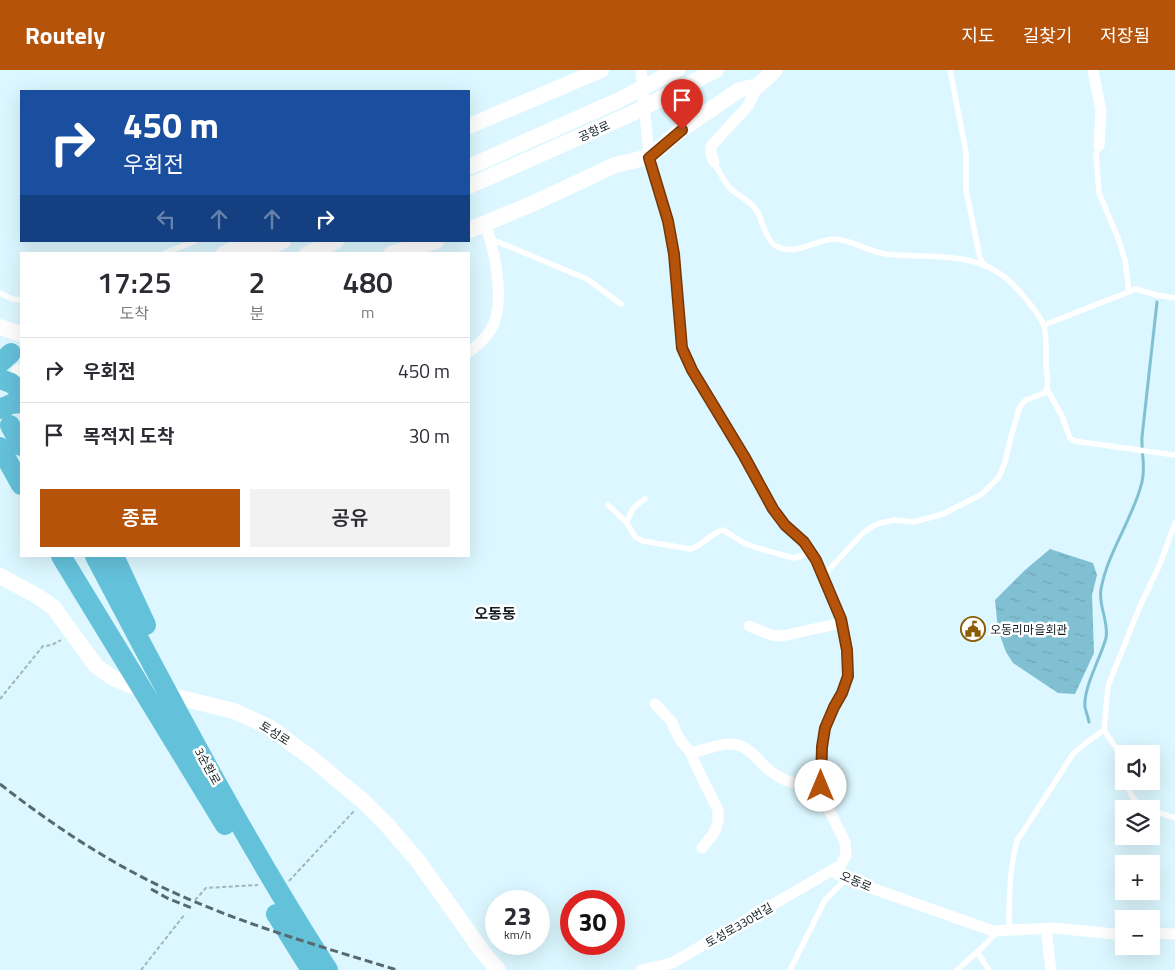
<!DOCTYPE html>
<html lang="ko">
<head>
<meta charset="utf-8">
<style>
  body { margin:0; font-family:"Titillium Web","Noto Sans KR",sans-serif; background:#f2f2f3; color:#2b2b33; height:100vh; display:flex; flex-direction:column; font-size:19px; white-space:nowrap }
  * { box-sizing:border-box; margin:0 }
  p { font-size:16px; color:#7c7c81 }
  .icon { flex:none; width:28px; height:28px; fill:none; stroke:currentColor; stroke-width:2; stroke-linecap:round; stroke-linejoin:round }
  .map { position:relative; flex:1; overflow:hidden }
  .panel { position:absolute; left:20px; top:182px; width:450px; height:305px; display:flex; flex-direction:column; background:#fff; border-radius:0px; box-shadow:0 5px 20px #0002 }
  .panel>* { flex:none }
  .top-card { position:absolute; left:20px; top:20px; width:450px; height:152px; border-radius:0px; box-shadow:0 5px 20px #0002; background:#1a4fa0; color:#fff; overflow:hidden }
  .fabs { position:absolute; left:1115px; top:675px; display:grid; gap:10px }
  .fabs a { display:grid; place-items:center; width:45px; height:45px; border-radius:0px; background:#fff; box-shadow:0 5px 20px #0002; font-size:25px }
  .speed { position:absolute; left:485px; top:820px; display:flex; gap:10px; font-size:25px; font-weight:700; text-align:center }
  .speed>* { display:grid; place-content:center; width:65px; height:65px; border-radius:50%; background:#fff; box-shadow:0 5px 20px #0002; line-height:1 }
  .speed small { font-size:12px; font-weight:400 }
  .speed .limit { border:8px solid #d22; background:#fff; color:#111 }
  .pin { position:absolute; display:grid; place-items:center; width:42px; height:42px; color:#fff; margin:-51px -21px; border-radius:50% 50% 50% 0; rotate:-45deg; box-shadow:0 0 5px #0007 }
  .pin .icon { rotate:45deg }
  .me { position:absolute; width:55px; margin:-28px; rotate:0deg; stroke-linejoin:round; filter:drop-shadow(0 0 4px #0008) }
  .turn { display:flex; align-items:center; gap:18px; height:105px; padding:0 20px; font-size:22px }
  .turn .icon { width:65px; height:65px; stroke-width:2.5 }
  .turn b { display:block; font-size:35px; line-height:42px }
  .lanes { display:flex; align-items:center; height:48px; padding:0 20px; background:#0003; justify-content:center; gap:25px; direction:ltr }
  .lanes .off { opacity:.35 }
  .eta { display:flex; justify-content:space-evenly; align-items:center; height:85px; text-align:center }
  .eta b { font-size:30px; font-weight:600; line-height:35px }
  .action { display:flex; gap:10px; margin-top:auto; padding:10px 20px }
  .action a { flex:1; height:58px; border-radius:0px; background:#b45309; color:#fff; font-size:20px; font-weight:600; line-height:58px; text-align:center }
  .action a+a { background:#f2f2f3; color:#2b2b33 }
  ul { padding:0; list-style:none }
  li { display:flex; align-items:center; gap:15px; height:65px; padding:0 20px; border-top:1px solid #e1e1e2 }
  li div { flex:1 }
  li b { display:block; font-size:19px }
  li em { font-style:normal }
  header { display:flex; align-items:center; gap:30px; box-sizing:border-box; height:70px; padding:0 25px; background:#b45309; color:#fff }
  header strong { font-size:24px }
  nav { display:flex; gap:28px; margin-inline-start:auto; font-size:18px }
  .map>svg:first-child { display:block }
  .water { fill:url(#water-ripples) }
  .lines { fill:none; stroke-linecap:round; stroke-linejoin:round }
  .stream { stroke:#81c0d2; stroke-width:3 }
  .path { stroke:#9fb6bc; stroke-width:2; stroke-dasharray:4 2.5; stroke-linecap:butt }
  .lane { stroke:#fff; stroke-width:5.5 }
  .street { stroke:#fff; stroke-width:11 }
  .secondary { stroke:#fff; stroke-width:16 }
  .highway { stroke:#64c1da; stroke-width:20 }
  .rail { stroke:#57696d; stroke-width:3; stroke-dasharray:8 4; stroke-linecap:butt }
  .route-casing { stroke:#753606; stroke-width:12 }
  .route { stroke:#b45309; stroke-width:9 }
  .labels { text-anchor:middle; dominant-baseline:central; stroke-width:5; stroke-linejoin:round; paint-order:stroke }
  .street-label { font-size:12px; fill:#111e21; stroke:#fefffe }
  .poi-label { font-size:12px; fill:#111e21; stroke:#fefffe; text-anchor:start }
  .quarter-label { font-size:15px; font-weight:bold; fill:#111e21; stroke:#fefffe }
</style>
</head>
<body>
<header>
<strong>Routely</strong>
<nav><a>지도</a><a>길찾기</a><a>저장됨</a></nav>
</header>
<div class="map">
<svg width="1175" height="900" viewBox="0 0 1175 900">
  <defs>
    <pattern id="water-ripples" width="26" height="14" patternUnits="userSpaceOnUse" patternTransform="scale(1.25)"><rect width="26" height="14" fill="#81c0d2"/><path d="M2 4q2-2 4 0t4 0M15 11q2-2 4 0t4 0" fill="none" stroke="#6ea5b4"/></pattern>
  </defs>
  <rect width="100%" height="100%" fill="#dcf7ff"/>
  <polygon class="water" points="1050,479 1093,493 1097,505 1092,525 1094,583 1075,624 1058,623 1013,593 1006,582 998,560 995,530 1025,500"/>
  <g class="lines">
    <path class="stream" d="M1089,652c-1,-5 -3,-10 -4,-15 -2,-19 16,-50 21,-69 3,-17 -8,-32 -5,-49 7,-38 32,-70 41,-107 4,-16 -1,-29 0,-45l15,-135"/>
    <g class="path">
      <polyline points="0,629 43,576 52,575 61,570"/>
      <polyline points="289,811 354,741"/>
      <polyline points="195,830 206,818 258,815"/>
      <polyline points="141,900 185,844"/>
    </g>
    <g class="lane">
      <polyline points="950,0 966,82 966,119 980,188 985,196"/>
      <polyline points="1099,76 1096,84 1099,123 1118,168 1125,190 1129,222"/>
      <path d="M714,92c5,9 9,18 16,26 8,8 23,14 28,25 5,10 8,27 18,33 20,11 39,-7 59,-7 17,1 34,13 51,15 35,4 81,-2 111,18 11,6 20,16 28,26 21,24 22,30 21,61 -1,12 5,23 -1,34l-19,7 -4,4 -3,5 -8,28 -6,25 -6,15 -17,17 -39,20 -29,8 -19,-2 -15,3 -7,3 -10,7 -40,43"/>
      <polyline points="491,169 587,209 621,234"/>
      <polyline points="163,184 195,171"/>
      <polyline points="0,223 12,229 21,230"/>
      <polyline points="1044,255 1136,219 1156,225 1175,228"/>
      <polyline points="1047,319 1062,346 1070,368 1074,371 1175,385"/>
      <path d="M645,429c-10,6 -15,12 -18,24l8,14 8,4 47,8c13,-3 20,-16 33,-19l21,13 13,5 37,10 7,-2 8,-6"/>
      <polyline points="608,435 627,453"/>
      <polyline points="1104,660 1118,681 1124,703"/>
      <path d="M1126,711c4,14 8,21 21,28"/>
      <polyline points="1151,740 1175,748"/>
      <path d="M1009,861c0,-30 0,-61 8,-90l56,-87 14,-12 17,-12 4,-44 32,-80 20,-42 15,-41"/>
      <polyline points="977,882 989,900"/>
      <polyline points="790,900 825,830 846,809"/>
      <polyline points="957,900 987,873 997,861"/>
    </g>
    <g class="street">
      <polyline points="1093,0 1101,41 1099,76"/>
      <polyline points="714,92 711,84 711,76 748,36 758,16"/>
      <path d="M469,282c9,-7 21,-18 25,-29 10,-26 1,-73 -9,-99"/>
      <polyline points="749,556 771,565 782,566 841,553"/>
      <polyline points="655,634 671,651 680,670 691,683 699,702 718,740 718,752 714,763 702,778"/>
      <path d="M691,683c13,-3 29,-10 42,-9 16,1 28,21 40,29 15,11 30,12 48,13"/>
      <polyline points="833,801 846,809 993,861 1054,858 1114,864 1124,864"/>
      <polyline points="1046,859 1051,900"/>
      <polyline points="1151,863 1175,864"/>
      <polyline points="641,900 672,893 841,795 846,785 845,772 822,726 821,709 822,677 825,658 833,637 842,623 848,606 847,580 841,549 816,490 804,472 785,455 773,439 744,386 692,300 682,278 674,184 668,151 649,87 641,0"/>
    </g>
    <g class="secondary">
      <polyline points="469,56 601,0"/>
      <polyline points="469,97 617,31 677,0"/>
      <polyline points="469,116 633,43 716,0"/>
      <polyline points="469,160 534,133 615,95 649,87 681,60 739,20 758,16 775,0"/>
      <polyline points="224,184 250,171"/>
      <polyline points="251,184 283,171"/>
      <polyline points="307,184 336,171"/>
      <polyline points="391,184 436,171"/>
      <polyline points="0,257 21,264"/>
      <polyline points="19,302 21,301"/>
      <polyline points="0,506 39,527 54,538 96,596 113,608 132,616 234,641 269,657 310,687 363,731 387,755 418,791 482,881 498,900"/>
    </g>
    <g class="highway">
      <polyline points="0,293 11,283"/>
      <polyline points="0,309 11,313 21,321"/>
      <polyline points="0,339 11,334 21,333"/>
      <polyline points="10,355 21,376"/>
      <polyline points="0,377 21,415"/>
      <polyline points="61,486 225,755"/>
      <path d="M95,486c74,140 147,281 233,414"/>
      <polyline points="114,486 146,555"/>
      <polyline points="276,844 311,900"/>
    </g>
    <g class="rail">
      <path d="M0,714c51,40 105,76 164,104 74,35 155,58 233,82"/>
      <polyline points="151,819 167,828 192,838"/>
    </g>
  </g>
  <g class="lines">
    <defs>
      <polyline id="route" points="682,60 649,88 668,151 674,184 682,278 692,300 744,386 773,439 785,455 804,472 816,490 841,549 847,580 848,606 842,623 834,637 825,658 822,677 821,716"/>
    </defs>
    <use href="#route" class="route-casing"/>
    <use href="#route" class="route"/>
  </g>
  <defs>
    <symbol id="civic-ring" viewBox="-11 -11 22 22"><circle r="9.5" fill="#fefffe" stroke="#8b5c02" stroke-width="1.5"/><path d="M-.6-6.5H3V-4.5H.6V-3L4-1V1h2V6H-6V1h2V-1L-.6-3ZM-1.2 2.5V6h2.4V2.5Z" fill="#8b5c02"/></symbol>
  </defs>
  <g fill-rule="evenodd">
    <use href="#civic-ring" x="959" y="545" width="28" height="28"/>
  </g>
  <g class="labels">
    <g class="street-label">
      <text transform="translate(594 61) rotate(-24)">공항로</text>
      <text transform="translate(275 663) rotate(32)">토성로</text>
      <text transform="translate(208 696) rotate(61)">3순환로</text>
      <text transform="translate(856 811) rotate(23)">오동로</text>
      <text transform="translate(739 855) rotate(-30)">토성로330번길</text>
    </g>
    <g class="poi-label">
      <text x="990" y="559">오동리마을회관</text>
    </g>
    <g class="quarter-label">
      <text x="495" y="543">오동동</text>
    </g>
  </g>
</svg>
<div class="fabs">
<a><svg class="icon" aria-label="sound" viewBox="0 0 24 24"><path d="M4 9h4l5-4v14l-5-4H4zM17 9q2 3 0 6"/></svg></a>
<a><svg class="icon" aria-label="layers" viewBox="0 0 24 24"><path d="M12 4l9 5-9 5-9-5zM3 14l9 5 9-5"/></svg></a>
<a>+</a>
<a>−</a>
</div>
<div class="speed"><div>23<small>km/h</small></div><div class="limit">30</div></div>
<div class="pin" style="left:682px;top:60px;background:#d93025"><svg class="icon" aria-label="arrive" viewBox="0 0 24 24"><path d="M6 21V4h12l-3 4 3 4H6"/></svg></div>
<svg class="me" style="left:821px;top:716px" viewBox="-20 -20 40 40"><circle r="19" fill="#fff"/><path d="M0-13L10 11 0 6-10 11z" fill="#b45309"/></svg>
<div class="top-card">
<div class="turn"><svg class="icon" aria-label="right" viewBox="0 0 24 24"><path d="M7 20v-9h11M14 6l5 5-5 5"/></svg><div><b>450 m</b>우회전</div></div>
<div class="lanes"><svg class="icon off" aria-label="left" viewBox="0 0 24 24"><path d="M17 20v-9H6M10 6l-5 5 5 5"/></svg><svg class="icon off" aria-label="ahead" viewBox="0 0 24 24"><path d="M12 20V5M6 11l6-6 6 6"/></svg><svg class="icon off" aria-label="ahead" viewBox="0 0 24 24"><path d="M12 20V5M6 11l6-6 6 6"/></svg><svg class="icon" aria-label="right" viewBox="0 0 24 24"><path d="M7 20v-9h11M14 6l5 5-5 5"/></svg></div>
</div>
<section class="panel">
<div class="eta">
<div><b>17:25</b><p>도착</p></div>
<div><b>2</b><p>분</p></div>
<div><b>480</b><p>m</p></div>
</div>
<ul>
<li><svg class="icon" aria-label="right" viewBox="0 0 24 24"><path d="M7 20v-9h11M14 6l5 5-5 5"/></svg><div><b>우회전</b></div><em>450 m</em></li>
<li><svg class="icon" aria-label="arrive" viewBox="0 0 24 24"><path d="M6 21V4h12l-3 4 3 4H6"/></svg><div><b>목적지 도착</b></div><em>30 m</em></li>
</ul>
<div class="action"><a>종료</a><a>공유</a></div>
</section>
</div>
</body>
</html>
